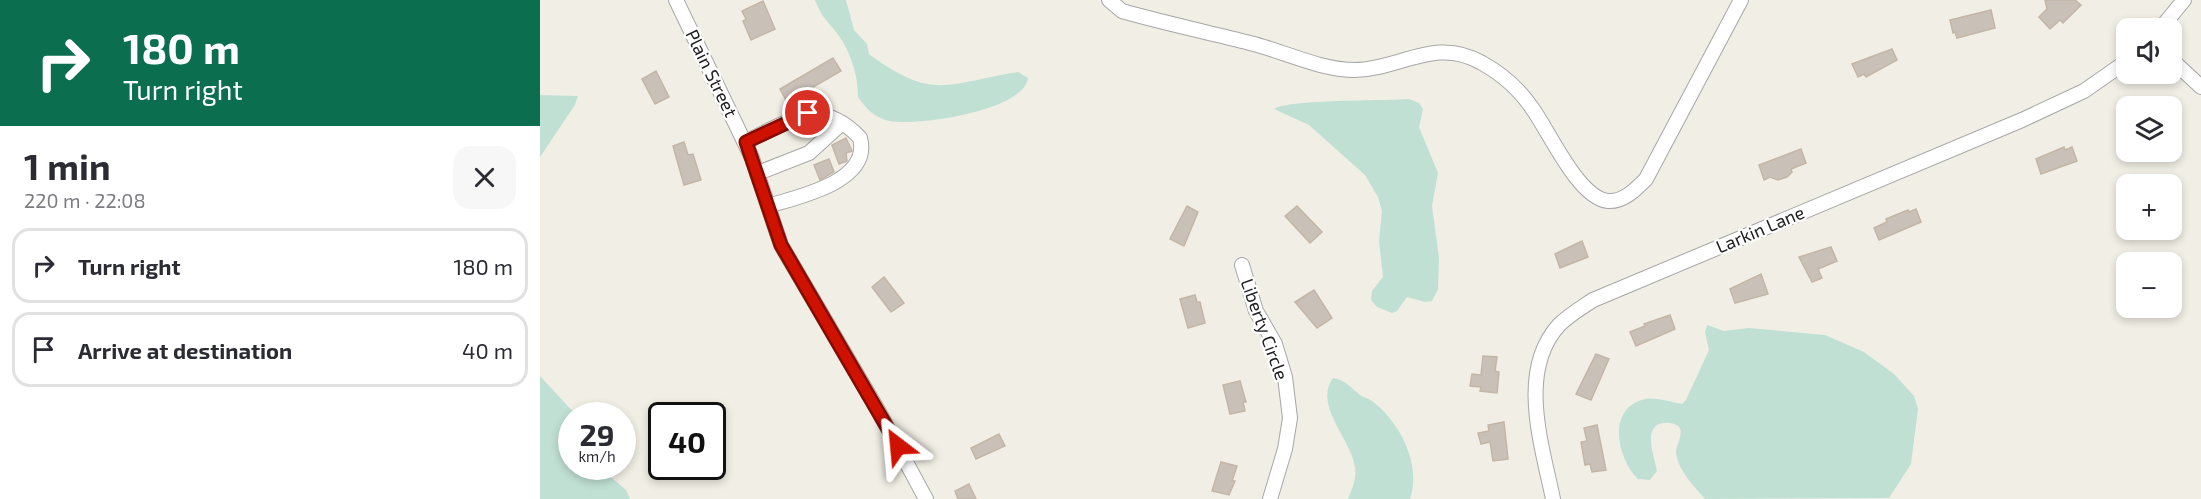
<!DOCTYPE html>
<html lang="en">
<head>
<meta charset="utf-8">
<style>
  body { margin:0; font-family:"Exo 2",sans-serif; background:#f7f7f7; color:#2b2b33; height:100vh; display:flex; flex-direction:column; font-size:22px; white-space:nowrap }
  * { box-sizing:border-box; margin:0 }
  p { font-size:20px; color:#7c7c81 }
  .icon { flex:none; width:33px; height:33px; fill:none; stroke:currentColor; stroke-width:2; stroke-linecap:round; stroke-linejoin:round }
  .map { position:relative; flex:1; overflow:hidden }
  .panel { display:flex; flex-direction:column; background:#fff; width:540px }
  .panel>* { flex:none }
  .guide { background:#0b6e4f; color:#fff; overflow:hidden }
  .tools { position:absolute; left:1576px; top:18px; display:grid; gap:12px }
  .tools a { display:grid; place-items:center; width:66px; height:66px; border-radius:12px; background:#fff; box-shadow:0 3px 9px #0003; font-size:30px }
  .speed { position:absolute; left:18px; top:402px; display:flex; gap:12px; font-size:30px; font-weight:700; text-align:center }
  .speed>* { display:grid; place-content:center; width:78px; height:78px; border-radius:50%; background:#fff; box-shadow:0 3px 9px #0003; line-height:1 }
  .speed small { font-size:15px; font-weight:400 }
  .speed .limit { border:3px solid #111; border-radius:9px; background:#fff; color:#111 }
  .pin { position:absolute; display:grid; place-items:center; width:51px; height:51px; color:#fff; margin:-26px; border:3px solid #fff; border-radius:50%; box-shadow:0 2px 6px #0007 }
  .me { position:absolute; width:66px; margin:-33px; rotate:331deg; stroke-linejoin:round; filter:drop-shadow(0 0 4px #0008) }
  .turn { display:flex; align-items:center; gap:21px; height:126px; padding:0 24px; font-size:27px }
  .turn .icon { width:78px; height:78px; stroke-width:2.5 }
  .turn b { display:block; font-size:42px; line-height:51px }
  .round { display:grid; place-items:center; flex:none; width:63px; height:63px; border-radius:18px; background:#f7f7f7 }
  .overview { display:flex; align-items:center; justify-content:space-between; height:102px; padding:0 24px }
  h1 { font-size:36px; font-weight:700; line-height:45px }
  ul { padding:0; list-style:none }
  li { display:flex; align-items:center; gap:18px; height:75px; margin:0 12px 9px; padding:0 12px; border:3px solid #e1e1e2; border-radius:18px }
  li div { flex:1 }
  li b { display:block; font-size:22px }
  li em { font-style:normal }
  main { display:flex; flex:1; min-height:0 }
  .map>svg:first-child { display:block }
  .wetland { fill:#c1e0d4 }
  .building { fill:#c9c1b8; stroke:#c4b6a6; stroke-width:1.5 }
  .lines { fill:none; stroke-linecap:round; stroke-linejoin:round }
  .minor-casing { stroke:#a7a7a7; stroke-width:16 }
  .minor { stroke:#fff; stroke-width:14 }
  .route-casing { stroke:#870b00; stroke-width:15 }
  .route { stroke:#cf1100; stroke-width:10 }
  .labels { text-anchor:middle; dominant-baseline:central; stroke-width:4.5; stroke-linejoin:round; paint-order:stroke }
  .street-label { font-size:18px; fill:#202020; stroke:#fff }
</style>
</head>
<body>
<main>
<section class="panel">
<div class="guide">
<div class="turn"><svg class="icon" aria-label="right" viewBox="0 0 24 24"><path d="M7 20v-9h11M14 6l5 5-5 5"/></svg><div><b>180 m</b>Turn right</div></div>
</div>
<div class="overview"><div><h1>1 min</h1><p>220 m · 22:08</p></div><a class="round"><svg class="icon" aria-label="close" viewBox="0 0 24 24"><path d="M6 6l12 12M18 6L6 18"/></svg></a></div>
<ul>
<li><svg class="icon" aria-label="right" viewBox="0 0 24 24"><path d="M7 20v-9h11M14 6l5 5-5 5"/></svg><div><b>Turn right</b></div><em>180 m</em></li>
<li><svg class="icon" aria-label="arrive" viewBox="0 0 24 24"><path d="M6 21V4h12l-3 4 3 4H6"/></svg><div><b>Arrive at destination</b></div><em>40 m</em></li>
</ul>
</section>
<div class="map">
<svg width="1661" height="499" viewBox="0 0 1661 499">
  <rect width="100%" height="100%" fill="#f1eee5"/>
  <g class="wetland">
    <path d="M275,0h31l8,30 13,14 2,10c65,48 78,29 149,18l10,6c-4,33 -111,48 -138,43 -15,-3 -23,-11 -32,-24 0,-20 -6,-41 -17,-58 -11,-17 -18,-18 -26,-39z"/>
    <polygon points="0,95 38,96 35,105 0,157"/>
    <path d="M869,99l10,4 4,6 -4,18 19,46 -6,33 7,52 -1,31 -6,12 -7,1 -18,-5 -10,14 -5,2 -15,-6 -6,-7 1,-9 11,-14 -4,-36 3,-30 -4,-14 -13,-22 -56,-50 -35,-16c15,-10 110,-8 135,-10z"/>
    <path d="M1167,325l17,6 25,-3 76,7 39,17 30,22 20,22 4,13 -7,55 -22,34 -184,1c-11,-13 -27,-28 -29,-47 0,-7 9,-20 2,-26 -4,-3 -10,-4 -14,-3 -23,2 -9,35 -7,48l-7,9 -12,-1c-21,-21 -32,-71 7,-80 10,-2 26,3 37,5l4,-4 23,-50 -4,-18z"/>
    <polygon points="0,376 36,415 32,416 32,466 59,467 86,490 90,499 0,499"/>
    <path d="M793,378c13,2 17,9 27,17 4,3 8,3 12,6 28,21 50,64 38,98h-62c4,-10 9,-21 7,-32 -3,-27 -42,-62 -22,-89z"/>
  </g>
  <g class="building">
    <polygon points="1505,0 1535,0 1541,5 1523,23 1520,20 1510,29 1499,17 1507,9"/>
    <polygon points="223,1 235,29 211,40 203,21 206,19 202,11"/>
    <polygon points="1451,10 1455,28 1417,38 1415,32 1413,33 1410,20"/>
    <polygon points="1352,49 1357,60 1326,77 1324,74 1318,77 1312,64"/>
    <polygon points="293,58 301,71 247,102 240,89"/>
    <polygon points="116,71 129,97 115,104 102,79"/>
    <polygon points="306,138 312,151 306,153 307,161 299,164 292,145"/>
    <polygon points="144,142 148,155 153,154 161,180 144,185 133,146"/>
    <polygon points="1524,147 1525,150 1532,147 1537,161 1501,174 1496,159"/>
    <polygon points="1261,149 1266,163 1251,169 1252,172 1247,177 1238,180 1230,177 1224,180 1219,165"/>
    <polygon points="289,159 294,172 280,180 274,165"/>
    <polygon points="647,206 658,212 644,246 630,239"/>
    <polygon points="757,206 782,232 770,243 745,216"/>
    <polygon points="1376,209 1381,222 1339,240 1334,228 1347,222 1346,219 1368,210 1369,212"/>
    <polygon points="1042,241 1048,257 1020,268 1015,254"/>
    <polygon points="1291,247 1297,261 1278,269 1282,278 1272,282 1259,257"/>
    <polygon points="1221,274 1228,294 1195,303 1190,289"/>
    <polygon points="344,277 364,303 351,312 332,287"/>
    <polygon points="774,290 792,318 777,328 755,302"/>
    <polygon points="655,295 657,302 660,302 665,323 648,328 640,299"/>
    <polygon points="1130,315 1135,329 1096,346 1090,332 1105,326 1104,324"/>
    <polygon points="1056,354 1069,359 1051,400 1036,394"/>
    <polygon points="943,356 957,357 955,371 959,372 957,393 940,391 941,387 930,386 932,374 941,375"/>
    <polygon points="700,381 706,402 703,402 705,411 690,414 683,385"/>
    <polygon points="964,422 968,459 953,461 950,442 941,444 938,433 949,431 948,425"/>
    <polygon points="1057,425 1066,470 1052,472 1050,464 1045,465 1041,442 1047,441 1044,428"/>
    <polygon points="459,434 465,446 436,459 431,448"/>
    <polygon points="681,462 697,466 692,481 695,481 689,495 672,491"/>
    <polygon points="429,484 436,499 418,499 415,491"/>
  </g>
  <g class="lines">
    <defs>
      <g id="minor">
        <polyline points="136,0 212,158 241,245 339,412 386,499"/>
        <path d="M569,0l13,11c42,12 85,21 128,32 33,8 70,27 105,27 46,-1 81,-34 127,-7 20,11 37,26 50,45 17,23 46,90 76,93 16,1 28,-12 38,-22l95,-179"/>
        <polyline points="1621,28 1644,0"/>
        <polyline points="1632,60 1661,87"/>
        <path d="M205,142c44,-20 75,-47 115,-4 12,44 -63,59 -92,68"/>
        <polyline points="218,173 269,153 302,123"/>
        <polyline points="702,265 716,311 735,344 745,377 750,418 745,449 730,499"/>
        <path d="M1013,499c-11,-54 -36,-128 6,-174 10,-10 22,-17 34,-25l429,-180 62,-29 43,-30"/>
      </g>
    </defs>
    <use href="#minor" class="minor-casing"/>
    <use href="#minor" class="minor"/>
  </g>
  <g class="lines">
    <defs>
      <polyline id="route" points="268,113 206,142 241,245 358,446"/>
    </defs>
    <use href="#route" class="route-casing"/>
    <use href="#route" class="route"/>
  </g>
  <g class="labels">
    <g class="street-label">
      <text transform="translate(172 73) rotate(64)">Plain Street</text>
      <text transform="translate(1220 229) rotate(-23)">Larkin Lane</text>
      <text transform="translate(725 329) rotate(70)">Liberty Circle</text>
    </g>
  </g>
</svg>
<div class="tools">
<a><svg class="icon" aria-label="sound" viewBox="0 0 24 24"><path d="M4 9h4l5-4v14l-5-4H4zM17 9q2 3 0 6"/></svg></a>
<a><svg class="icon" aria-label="layers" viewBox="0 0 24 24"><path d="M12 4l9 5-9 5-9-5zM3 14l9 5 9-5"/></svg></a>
<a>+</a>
<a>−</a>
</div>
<div class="speed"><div>29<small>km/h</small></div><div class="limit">40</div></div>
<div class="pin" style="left:268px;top:113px;background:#d93025"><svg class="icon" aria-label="arrive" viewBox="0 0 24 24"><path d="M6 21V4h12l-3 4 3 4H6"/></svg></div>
<svg class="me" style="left:358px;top:446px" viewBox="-20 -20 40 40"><path d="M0-17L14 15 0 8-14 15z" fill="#cf1100" stroke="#fff" stroke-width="4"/></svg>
</div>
</main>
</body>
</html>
